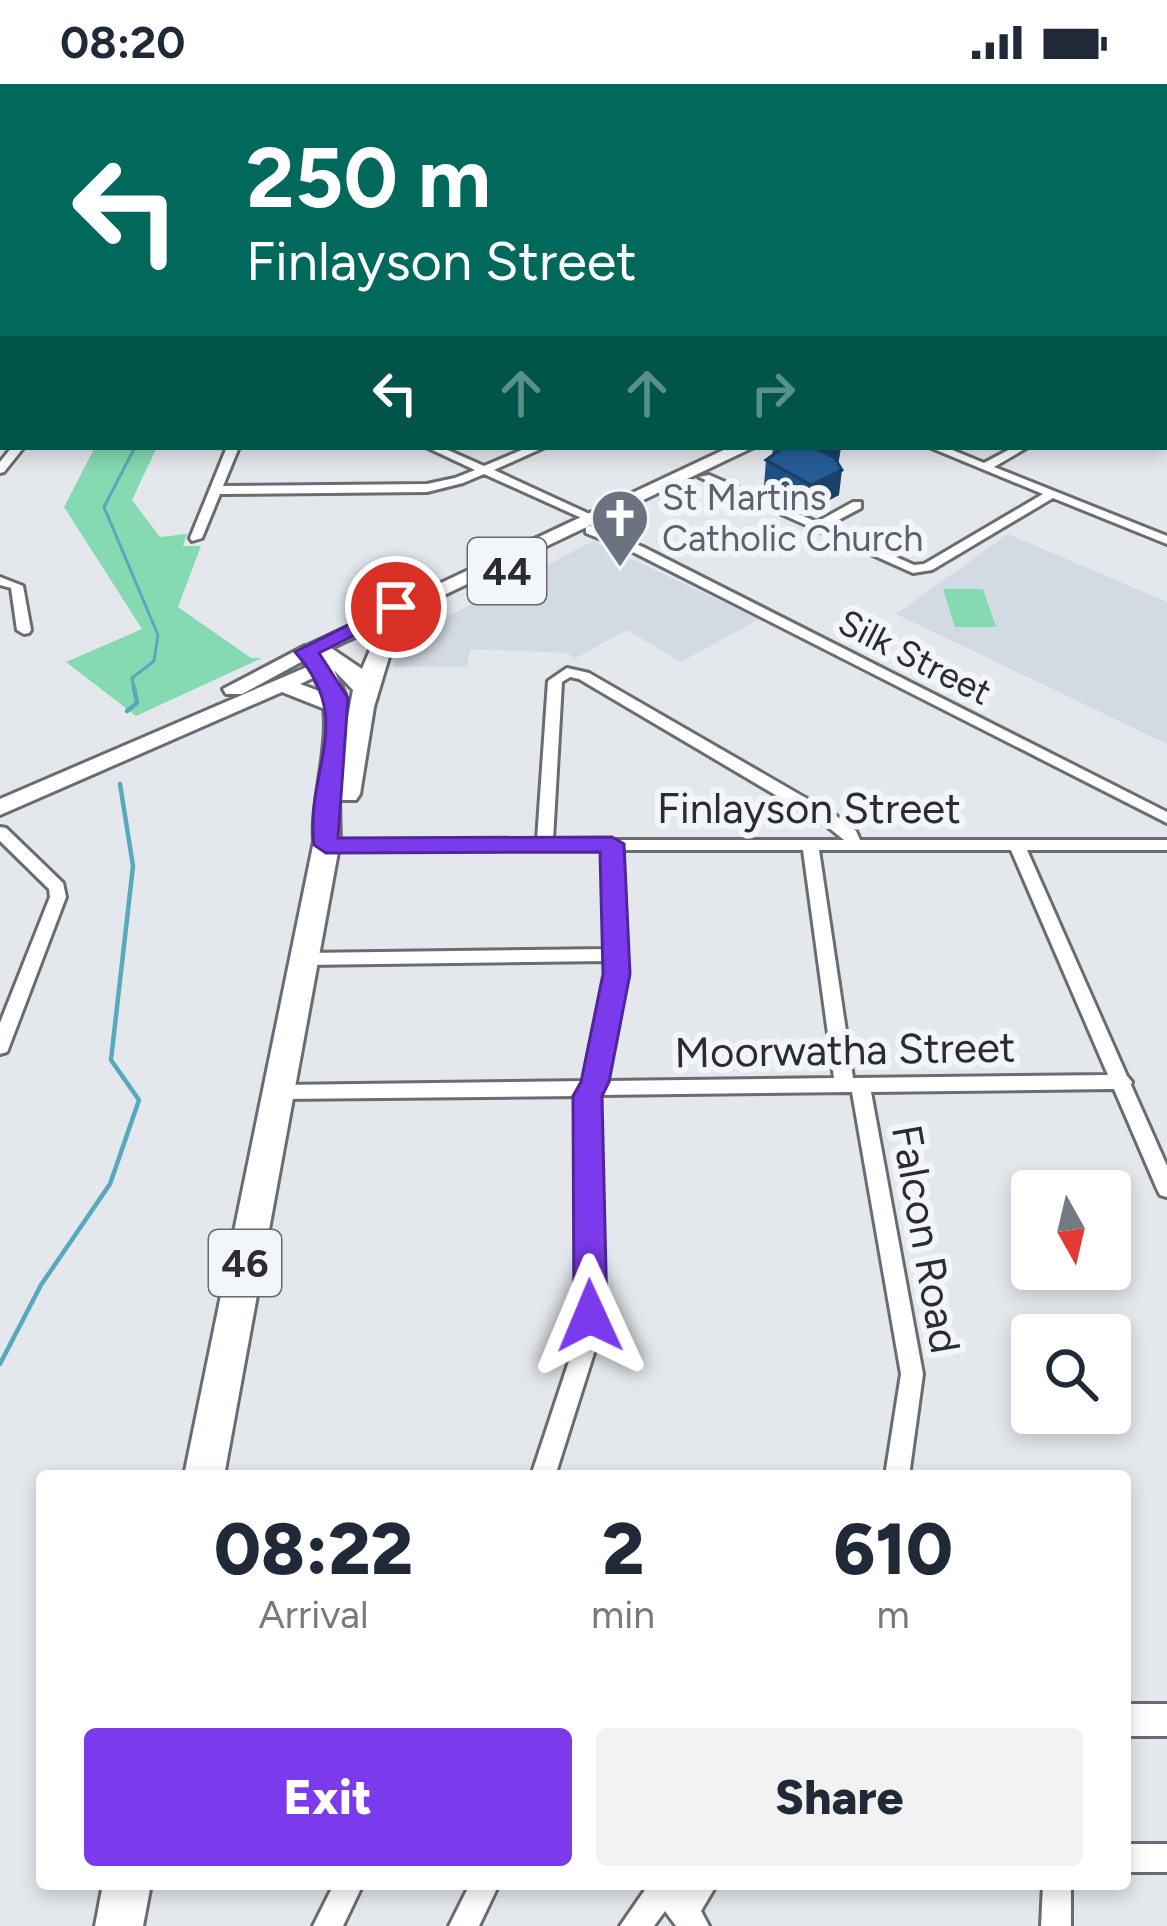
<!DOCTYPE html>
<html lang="en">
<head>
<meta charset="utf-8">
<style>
  body { margin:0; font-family:Figtree,sans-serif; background:#f2f2f3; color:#1f2937; height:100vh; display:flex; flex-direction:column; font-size:45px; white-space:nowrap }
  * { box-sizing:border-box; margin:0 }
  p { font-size:39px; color:#747a83 }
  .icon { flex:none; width:66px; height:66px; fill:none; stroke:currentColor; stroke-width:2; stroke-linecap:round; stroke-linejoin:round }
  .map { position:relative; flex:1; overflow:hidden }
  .sheet { position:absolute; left:36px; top:1386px; width:1095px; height:420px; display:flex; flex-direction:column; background:#fff; border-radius:12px; box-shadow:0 6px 18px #0003 }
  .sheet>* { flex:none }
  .guide { position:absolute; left:0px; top:0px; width:1167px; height:366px; box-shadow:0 6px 18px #0003; background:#00695c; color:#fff; overflow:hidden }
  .needle { width:78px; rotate:172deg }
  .fabs { position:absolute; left:1011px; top:1086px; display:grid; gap:24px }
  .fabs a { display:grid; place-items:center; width:120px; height:120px; border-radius:12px; background:#fff; box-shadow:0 6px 18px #0003; font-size:60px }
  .pin { position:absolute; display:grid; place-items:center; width:102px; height:102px; color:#fff; margin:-51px; border:6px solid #fff; border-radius:50%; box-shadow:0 3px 12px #0007 }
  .me { position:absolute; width:132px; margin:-66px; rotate:359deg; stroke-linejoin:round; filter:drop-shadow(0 0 9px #0008) }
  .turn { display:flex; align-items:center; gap:42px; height:252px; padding:0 48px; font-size:54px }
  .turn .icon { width:156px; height:156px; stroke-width:2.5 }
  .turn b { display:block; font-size:84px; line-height:102px }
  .lanes { display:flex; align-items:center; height:114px; padding:0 48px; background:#0003; justify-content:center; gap:60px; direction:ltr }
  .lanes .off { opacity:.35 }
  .eta { display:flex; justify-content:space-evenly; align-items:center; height:204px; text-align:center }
  .eta b { font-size:72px; font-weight:800; line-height:84px }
  .button { display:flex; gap:24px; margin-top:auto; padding:24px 48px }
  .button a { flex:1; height:138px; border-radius:12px; background:#7c3aed; color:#fff; font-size:48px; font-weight:800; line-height:138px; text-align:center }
  .button a+a { background:#f2f2f3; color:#1f2937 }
  .status { display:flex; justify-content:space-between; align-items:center; height:84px; padding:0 60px; background:#fff; direction:ltr }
  .status svg { height:33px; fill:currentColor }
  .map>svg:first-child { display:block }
  .built { fill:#d2dae4 }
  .green { fill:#86dab1 }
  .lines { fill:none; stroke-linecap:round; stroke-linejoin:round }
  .stream-far1 { stroke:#58a9bd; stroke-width:3 }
  .stream { stroke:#58a9bd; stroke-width:4.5 }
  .minor-casing { stroke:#696c70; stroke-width:6 }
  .tertiary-casing { stroke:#696c70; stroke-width:6 }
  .secondary-casing { stroke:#696c70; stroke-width:6 }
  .primary-casing { stroke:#696c70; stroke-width:6 }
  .trunk-casing { stroke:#696c70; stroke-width:6 }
  .minor { fill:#fff; fill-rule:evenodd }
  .tertiary { fill:#fff; fill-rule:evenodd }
  .secondary { fill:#fff; fill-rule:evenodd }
  .primary { fill:#fff; fill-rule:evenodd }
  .trunk { fill:#fff; fill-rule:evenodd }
  .wall { fill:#205082 }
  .shaded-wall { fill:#1a416a }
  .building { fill:#255d97; stroke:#1a416a; stroke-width:3 }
  .route { fill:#7c3aed; stroke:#51269a; stroke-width:3 }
  .labels { text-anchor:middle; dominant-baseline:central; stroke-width:12; stroke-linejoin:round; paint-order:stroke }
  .far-worship-label { font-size:36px; fill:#5b616d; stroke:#f2f5fa; text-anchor:start }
  .far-street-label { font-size:36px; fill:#2a2c2d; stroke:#f2f5fa }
  .shield { fill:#f2f5fa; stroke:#66686a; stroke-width:3 }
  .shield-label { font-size:39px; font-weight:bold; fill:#2a2c2d }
  .street-label { font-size:42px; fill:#2a2c2d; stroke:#f2f5fa }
</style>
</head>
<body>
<div class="status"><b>08:20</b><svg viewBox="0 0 49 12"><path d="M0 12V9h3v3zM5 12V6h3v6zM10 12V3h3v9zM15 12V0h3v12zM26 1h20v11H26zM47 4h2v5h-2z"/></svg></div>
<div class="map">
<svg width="1167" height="1842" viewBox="0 0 1167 1842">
  <rect width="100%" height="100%" fill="#e4e8ed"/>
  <g class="built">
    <polygon points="1008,450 1167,518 1167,660 896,530"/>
    <polygon points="593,457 759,535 681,578 627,546 574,575 568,569 470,565 467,583 393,583 397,568 445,534"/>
  </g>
  <g class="green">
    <polygon points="95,363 157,363 132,416 160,453 187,450 183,462 201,462 178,523 251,574 262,574 136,632 66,578 142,545 64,423"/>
    <polygon points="943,505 983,505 996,543 955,543"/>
  </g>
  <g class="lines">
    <polyline class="stream-far1" points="134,606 132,594 154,577 158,551 104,423 135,363"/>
    <g class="stream">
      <polyline points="127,627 137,619 134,603"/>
      <polyline points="0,1280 41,1201 110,1100 139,1016 111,976 133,782 120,700"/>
    </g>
    <defs>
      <g id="minor">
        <polygon points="292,0 298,0 299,3 293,3"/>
        <polygon points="394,0 400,0 399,3 393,3"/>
        <rect x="487" y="0" width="6" height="3"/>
        <polygon points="604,0 610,0 611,3 605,3"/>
        <polygon points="1024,0 1030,0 1032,3 1026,3"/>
        <polygon points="1085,0 1091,0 1093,3 1087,3"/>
        <rect x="1164" y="29" width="3" height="4"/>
        <polygon points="3,31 3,37 0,38 0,32"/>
        <rect x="1164" y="60" width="3" height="4"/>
        <rect x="1164" y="101" width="3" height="4"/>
        <polygon points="1167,281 1167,288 1164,289 1164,282"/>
        <rect x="0" y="290" width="3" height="6"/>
        <rect x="0" y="343" width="3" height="6"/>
        <polygon points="12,363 24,363 4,388 0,389 0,378"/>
        <polygon points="227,363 239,363 223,402 427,400 455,394 475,386 426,363 441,363 484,382 529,363 545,363 494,386 596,433 586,436 484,390 463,399 427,408 220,410 202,454 192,457 190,454"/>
        <polygon points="929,363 945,363 984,379 1014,363 1028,363 994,383 1167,452 1167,460 1053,414 932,486 913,489 699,393 709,391 817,438 853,418 861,418 861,424 827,442 914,481 924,480 1043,410"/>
        <polygon points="590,442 643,463 1167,728 1167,739 635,469 586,449 586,443"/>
        <polygon points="0,493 23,502 31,546 29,549 24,550 17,546 11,504 0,501"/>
        <path d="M567,584l22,5 246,142 21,16 4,9h307v10h-140l100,226 5,6 -1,3 36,81v31l-7,-2 -3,-6 -43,-100 -243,3 52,282 -14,102h-24l16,-102 -49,-282 -254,3 2,239 -45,142h-24l47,-142v-238l-298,3 -7,-2 -3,-5 3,-5 7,-2 306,-4 22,-107v-13l-303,4 -9,-6 9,-6 302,-4 -3,-99h-278l-8,-5 8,-5h211l11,-159zM570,593l9,2 244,144 21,17h-291l9,-158zM620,766h183l31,228 -229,3 21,-107zM819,766h192l97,225 -255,3z"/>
        <polygon points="0,743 6,744 63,799 66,813 9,963 7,968 0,970 0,939 50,813 49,805 0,757"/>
        <rect x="1125" y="1760" width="42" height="28"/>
        <polygon points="334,1800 363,1800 343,1842 313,1842"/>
        <polygon points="470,1800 499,1800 479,1842 449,1842"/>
        <polygon points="649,1800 681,1800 683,1804 686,1800 717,1800 701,1827 709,1842 676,1842 665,1827 654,1842 620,1842"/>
        <polygon points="1043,1800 1071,1800 1071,1842 1041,1842"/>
      </g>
      <g id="tertiary">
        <rect x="0" y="66" width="3" height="6"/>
        <rect x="1125" y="1620" width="42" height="32"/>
      </g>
      <polygon id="secondary" points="1167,161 1167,169 1164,170 1164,162"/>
      <g id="primary">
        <polygon points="305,562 315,568 312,572 242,610 226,610 223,605"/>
        <polygon points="321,577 328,579 328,587 300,600 346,617 346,627 330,627 282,608 0,731 0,715"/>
      </g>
      <g id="trunk">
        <rect x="872" y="0" width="12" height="3"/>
        <path d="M730,363h24l-337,161h15l3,5 -46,44 -15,50 -14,87 -4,6h-17l1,41 -116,635h-40l130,-635c-4,-51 28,-122 -2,-167 -5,-8 -13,-15 -18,-22zM416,525l-46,41 -8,19 -31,-21zM334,586l19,20 -5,27 -3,-23z"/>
        <polygon points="103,1800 151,1800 143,1842 95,1842"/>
      </g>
    </defs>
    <use href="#minor" class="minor-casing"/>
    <use href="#tertiary" class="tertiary-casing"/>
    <use href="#secondary" class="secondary-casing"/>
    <use href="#primary" class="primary-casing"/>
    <use href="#trunk" class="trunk-casing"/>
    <use href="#minor" class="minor"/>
    <use href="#tertiary" class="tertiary"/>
    <use href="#secondary" class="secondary"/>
    <use href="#primary" class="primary"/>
    <use href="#trunk" class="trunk"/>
  </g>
  <polygon class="wall" points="773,363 841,363 838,379 839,411 808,427 764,402 766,376 772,373"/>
  <g class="shaded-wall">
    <polygon points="829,363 841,363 838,382 820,367"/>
    <polygon points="842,386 839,411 808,427 811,401"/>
  </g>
  <polygon class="building" points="784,363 829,363 820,367 834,373 842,386 811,401 766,376"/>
  <path class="route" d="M396,517l10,6 -3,4 -84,42 29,45 -10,140 274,-1 12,7 6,130 -21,108 -7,14 5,220 -5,11 -12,4 -12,-4 -4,-11 -1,-220 8,-14 22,-108 -3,-122 -274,1 -12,-8c-9,-77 43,-124 -19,-193z"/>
  <defs>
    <symbol id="church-pin" viewBox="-11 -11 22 30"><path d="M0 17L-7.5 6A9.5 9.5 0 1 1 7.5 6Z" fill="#6b7280" stroke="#f2f5fa"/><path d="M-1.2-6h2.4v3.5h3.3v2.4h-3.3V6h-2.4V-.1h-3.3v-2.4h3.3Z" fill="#fff"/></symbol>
  </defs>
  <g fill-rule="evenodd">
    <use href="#church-pin" x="587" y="401" width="66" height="90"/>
  </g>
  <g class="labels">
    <g class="far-worship-label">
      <text x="662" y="413">St Martins<tspan x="662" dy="41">Catholic Church</tspan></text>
    </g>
    <g class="far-street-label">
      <text transform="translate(915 573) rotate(27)">Silk Street</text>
    </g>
    <g class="shield">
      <rect x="468" y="454" width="78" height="66" rx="9"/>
      <rect x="209" y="1146" width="72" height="66" rx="9"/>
    </g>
    <g class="shield-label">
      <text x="507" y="487">44</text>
      <text x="245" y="1179">46</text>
    </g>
    <g class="street-label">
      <text x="809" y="724">Finlayson Street</text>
      <text transform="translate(845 966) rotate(-1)">Moorwatha Street</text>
      <text transform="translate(926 1155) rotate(80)">Falcon Road</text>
    </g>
  </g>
</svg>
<div class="fabs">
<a><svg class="needle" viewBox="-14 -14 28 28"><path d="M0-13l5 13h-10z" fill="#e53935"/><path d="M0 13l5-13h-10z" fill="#747a83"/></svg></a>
<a><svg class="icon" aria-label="search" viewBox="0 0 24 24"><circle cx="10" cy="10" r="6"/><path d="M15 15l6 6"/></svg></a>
</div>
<div class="pin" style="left:396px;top:523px;background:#d93025"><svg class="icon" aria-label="arrive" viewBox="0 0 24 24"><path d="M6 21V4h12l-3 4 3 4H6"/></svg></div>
<svg class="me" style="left:590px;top:1232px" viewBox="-20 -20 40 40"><path d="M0-17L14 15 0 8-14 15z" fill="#7c3aed" stroke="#fff" stroke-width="4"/></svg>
<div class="guide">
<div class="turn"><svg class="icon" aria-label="left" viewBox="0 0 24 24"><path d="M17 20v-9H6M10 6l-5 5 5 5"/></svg><div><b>250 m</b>Finlayson Street</div></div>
<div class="lanes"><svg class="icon" aria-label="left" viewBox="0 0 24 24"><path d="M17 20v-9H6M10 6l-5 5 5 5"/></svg><svg class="icon off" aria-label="ahead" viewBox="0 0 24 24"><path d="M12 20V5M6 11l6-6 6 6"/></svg><svg class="icon off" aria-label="ahead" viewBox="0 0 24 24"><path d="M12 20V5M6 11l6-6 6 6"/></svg><svg class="icon off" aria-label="right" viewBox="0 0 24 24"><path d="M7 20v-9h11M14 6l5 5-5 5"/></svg></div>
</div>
<section class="sheet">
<div class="eta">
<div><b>08:22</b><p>Arrival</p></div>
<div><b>2</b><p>min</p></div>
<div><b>610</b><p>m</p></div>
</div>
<div class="button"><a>Exit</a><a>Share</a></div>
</section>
</div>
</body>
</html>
